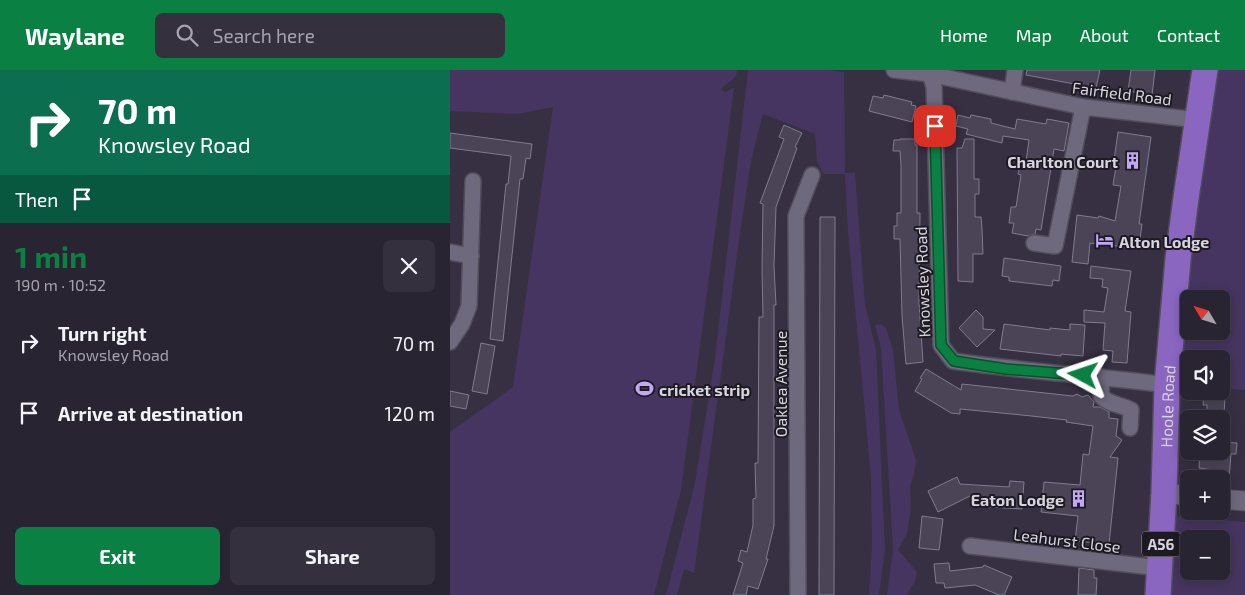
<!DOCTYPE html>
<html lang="en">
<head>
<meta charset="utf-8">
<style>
  body { margin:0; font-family:"Exo 2",sans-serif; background:#34303e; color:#f1f3f6; height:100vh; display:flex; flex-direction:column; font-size:19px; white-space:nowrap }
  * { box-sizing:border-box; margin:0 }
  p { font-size:16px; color:#a5a4ac }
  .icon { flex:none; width:28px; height:28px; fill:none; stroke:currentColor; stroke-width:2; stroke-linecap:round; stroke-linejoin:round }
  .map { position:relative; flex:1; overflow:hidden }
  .sheet { display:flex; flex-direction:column; background:#282432; width:450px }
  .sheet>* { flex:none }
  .guide { background:#0b6e4f; color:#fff; overflow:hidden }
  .needle { width:32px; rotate:308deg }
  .controls { position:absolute; left:730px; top:220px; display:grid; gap:10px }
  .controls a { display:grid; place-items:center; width:50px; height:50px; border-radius:8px; background:#282432; box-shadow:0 2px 12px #0003,0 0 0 1px #44414d; font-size:25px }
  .pin { position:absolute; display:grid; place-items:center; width:42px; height:42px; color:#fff; margin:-21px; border-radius:10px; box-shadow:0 2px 8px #0006 }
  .me { position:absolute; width:55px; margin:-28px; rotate:275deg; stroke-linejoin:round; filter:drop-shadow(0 0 4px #0008) }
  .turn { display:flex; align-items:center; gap:18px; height:105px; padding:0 15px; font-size:22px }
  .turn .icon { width:65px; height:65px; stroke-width:2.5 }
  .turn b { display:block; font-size:35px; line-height:42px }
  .then { display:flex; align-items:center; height:48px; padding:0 15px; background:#0003; gap:10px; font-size:19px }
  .round { display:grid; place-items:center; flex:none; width:52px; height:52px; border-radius:8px; background:#34303e }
  .summary { display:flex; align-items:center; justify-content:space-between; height:85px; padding:0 15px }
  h1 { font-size:30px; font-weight:700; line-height:38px; color:#0b8043 }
  .cta { display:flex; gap:10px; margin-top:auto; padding:10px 15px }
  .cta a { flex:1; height:58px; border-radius:8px; background:#0b8043; color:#fff; font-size:20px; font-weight:700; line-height:58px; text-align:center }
  .cta a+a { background:#34303e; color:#f1f3f6 }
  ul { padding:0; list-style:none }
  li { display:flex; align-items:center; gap:15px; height:70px; padding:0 15px }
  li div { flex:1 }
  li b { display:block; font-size:19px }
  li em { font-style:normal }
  header { display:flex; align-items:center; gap:30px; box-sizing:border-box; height:70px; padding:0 25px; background:#0b8043; color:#fff }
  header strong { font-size:24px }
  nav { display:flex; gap:28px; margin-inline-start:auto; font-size:18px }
  .search { width:350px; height:45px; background:#34303e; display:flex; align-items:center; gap:12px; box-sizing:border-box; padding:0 18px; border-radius:8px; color:#a5a4ac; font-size:19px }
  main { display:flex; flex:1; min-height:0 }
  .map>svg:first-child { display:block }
  .green { fill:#453560; fill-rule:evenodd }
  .building { fill:#4b4457; stroke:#817b90 }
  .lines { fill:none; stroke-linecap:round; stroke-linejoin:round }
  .minor-casing { stroke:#524c5b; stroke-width:18 }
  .tertiary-casing { stroke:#524c5b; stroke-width:21 }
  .trunk-casing { stroke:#524c5b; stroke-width:28 }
  .minor { stroke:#6f697d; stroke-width:15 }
  .tertiary { stroke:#6f697d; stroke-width:19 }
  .trunk { stroke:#8a66c1; stroke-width:25 }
  .route-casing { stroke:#07532c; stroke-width:12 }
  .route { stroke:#0b8043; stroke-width:9 }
  .labels { text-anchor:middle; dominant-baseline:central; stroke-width:4; stroke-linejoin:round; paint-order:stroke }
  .shield { fill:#1d1a22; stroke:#9f9ca6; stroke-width:1 }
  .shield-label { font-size:15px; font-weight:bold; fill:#d7d3df }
  .street-label { font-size:16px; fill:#d7d3df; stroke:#1d1a22 }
  .poi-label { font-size:16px; font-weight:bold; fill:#d7d3df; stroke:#1d1a22; text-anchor:end }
</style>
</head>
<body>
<header>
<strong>Waylane</strong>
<div class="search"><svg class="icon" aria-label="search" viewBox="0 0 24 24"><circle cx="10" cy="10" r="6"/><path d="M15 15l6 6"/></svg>Search here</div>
<nav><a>Home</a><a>Map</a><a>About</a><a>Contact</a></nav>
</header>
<main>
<section class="sheet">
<div class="guide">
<div class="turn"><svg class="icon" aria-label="right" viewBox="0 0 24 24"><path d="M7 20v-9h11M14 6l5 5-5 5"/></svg><div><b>70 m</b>Knowsley Road</div></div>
<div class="then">Then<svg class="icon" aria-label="arrive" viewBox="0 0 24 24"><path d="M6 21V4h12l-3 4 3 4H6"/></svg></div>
</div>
<div class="summary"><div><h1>1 min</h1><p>190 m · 10:52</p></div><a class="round"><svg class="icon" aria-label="close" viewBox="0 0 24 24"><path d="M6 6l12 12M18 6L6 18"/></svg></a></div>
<ul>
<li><svg class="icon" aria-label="right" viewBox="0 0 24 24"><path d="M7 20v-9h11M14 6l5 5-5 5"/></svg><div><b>Turn right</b><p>Knowsley Road</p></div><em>70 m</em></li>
<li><svg class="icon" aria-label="arrive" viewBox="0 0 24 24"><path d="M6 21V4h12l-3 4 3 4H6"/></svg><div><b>Arrive at destination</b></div><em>120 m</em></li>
</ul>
<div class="cta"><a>Exit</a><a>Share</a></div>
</section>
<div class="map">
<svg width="795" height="525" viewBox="0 0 795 525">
  <rect width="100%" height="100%" fill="#363042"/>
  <g class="green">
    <polygon points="0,0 287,0 286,6 271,19 275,22 284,18 231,420 204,525 0,525 0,362 63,317 103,37 67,44 0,41"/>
    <polygon points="298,0 380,0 394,2 395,103 405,103 415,235 426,279 435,480 429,525 419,525 422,473 421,407 398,162 395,104 373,104 367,91 365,64 313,44 301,91 290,163 244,503 234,499 227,525 216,525 245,413 265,288"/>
    <path d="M756,0h39v320l-24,-2v-29h-32v27l-11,-1zM739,229h32v32h-32z"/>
    <polygon points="431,254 436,258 443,280 449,340 466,390 464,405 460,416 461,439 457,463 448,480 467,502 465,511 457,525 437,525 443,480 431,278 425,255"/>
    <path d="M725,446l70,6v73h-74zM739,469h32v32h-32z"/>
  </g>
  <g class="building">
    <polygon points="577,0 650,0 646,18 576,5"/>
    <polygon points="681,0 705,0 702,25 678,21"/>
    <polygon points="434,25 462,32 461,35 466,36 462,52 419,41 423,26 433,28"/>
    <polygon points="508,45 520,48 521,45 541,49 541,53 565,59 567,49 596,54 597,49 619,53 614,81 604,79 591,160 586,159 585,164 578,166 562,163 564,153 559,153 561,137 566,137 571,105 568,104 571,90 576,91 579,70 553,66 552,73 516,64 518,59 506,56"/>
    <polygon points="334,55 352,63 345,77 347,78 326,137 324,196 326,235 324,235 324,456 316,489 318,489 308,519 298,516 296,525 283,525 293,493 288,491 291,480 297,482 303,455 303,429 306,428 305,393 308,393 309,247 313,247 312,200 313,134 310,133 334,69 329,67"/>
    <polygon points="668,62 701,67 689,154 692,154 690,169 686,168 685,178 640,173 638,194 622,192 627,145 648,148 649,146 665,151 671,116 663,115 667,90 664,90"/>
    <polygon points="0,63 82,74 80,89 76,88 73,109 70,109 53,271 40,269 56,114 58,114 61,86 0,78"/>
    <polygon points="450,69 465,69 465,75 467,75 467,143 470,143 469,232 473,292 456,294 452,246 450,169 444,169 444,156 447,156 447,143 451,143 451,95 450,81 443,81 444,70 450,70"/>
    <polygon points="515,69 524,69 524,109 529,109 529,124 525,124 525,147 531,147 532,159 533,184 523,184 523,212 508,211 507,78 512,78"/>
    <polygon points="370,147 385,147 384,525 369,525"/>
    <polygon points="554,188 611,196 609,211 603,210 602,216 559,211 559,207 552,206"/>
    <polygon points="641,196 681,201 675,241 681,242 677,293 662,292 663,281 653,280 655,253 634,252 634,240 654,242 658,218 652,217 653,209 640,208"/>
    <polygon points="526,240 533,247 533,259 545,260 527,277 509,258"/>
    <polygon points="554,254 600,260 600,258 620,260 620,254 635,255 633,286 611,284 611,286 550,279"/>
    <polygon points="31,273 45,276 37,324 22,321"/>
    <polygon points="476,299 511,320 512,314 623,326 627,324 632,327 638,325 644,332 643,337 650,337 659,342 659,348 668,349 666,366 672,370 660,387 668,388 659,474 625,471 628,446 591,442 594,412 630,415 633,384 639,385 643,356 616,352 617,350 572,345 510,339 510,344 501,343 465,321 472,309 470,308"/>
    <polygon points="0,321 19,325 16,339 0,336"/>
    <polygon points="754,322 775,323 774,349 757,349 757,335 753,335"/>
    <polygon points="771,372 787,373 786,384 781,384 779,409 771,408 771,401 749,398 750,381 771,381"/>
    <polygon points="507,407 510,414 559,417 560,411 574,412 572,439 522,436 522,425 488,442 478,421"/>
    <polygon points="472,446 493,449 489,480 469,478"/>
    <polygon points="499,493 500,501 533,497 534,495 562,507 554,525 549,525 525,515 495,518 494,513 486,513 484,494"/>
    <polygon points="629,498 644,500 644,508 647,508 646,525 628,525"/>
  </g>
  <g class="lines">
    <defs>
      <g id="minor">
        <polyline points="444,0 480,4 633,37 748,50"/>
        <path d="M479,0l5,17 7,258 12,16c71,10 143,15 214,24"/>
        <polyline points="562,22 565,0"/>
        <polyline points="584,173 605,176 633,37"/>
        <polyline points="0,182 21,186"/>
        <polyline points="0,272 12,254 19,236 23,111"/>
        <path d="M652,307l-1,19c8,9 20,8 30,14l-1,18"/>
        <polyline points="520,476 710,498"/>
        <polyline points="348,525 346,146 362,105"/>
      </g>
      <g id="tertiary">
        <polyline points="714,423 739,426"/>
        <polyline points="771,429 795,431"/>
      </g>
      <g id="trunk">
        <path id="s1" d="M708,525l6,-102 3,-108 11,-126 8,-61 19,-128"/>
      </g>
    </defs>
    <use href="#minor" class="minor-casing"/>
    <use href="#tertiary" class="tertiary-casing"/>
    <use href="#trunk" class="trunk-casing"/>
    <use href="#minor" class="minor"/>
    <use href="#tertiary" class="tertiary"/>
    <use href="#trunk" class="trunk"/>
  </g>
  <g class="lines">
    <defs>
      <polyline id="route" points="485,56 491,275 504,291 556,299 633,305"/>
    </defs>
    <use href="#route" class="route-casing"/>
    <use href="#route" class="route"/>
  </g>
  <defs>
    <symbol id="building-bare" viewBox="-9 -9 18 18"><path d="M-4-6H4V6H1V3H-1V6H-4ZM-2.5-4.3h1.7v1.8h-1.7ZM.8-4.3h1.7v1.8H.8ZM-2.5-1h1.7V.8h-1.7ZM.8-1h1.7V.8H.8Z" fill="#c2a8f2" stroke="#1d1a22" stroke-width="2.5" paint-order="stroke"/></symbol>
    <symbol id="hotel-bare" viewBox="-9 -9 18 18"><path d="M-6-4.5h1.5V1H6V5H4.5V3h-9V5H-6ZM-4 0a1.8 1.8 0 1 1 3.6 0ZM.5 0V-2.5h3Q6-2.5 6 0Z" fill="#c2a8f2" stroke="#1d1a22" stroke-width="2.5" paint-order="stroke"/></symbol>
    <symbol id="stadium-bare" viewBox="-9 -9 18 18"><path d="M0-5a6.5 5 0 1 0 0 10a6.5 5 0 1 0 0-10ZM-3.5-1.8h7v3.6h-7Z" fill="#c2a8f2" stroke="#1d1a22" stroke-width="2.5" paint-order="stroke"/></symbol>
  </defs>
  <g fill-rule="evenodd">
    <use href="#building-bare" x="670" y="78" width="25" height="25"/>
    <use href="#hotel-bare" x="642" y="158" width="25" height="25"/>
    <use href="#stadium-bare" x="182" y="306" width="25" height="25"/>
    <use href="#building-bare" x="616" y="416" width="25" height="25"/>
  </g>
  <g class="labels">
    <rect class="shield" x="692" y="461.5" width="38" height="25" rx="4"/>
    <g class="shield-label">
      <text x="711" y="474">A56</text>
    </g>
    <g class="street-label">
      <text transform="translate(672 23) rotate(7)">Fairfield Road</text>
      <text transform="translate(472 212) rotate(-92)">Knowsley Road</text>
      <text transform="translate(330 314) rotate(-90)">Oaklea Avenue</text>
      <text stroke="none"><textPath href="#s1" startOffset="189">Hoole Road</textPath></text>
      <text transform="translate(617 470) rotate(7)">Leahurst Close</text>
    </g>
    <g class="poi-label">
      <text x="668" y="91">Charlton Court</text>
      <text x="669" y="171" text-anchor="start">Alton Lodge</text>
      <text x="209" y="319" text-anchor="start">cricket strip</text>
      <text x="614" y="429">Eaton Lodge</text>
    </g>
  </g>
</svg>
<div class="controls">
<a><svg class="needle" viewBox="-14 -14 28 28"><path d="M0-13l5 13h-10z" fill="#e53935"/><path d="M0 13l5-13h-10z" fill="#a5a4ac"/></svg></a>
<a><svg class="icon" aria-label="sound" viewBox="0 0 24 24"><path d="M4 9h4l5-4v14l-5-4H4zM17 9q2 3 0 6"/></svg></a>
<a><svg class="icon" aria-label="layers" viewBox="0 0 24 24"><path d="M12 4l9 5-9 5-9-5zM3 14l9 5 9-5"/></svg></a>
<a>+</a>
<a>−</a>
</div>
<div class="pin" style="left:485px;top:56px;background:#d93025"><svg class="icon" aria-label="arrive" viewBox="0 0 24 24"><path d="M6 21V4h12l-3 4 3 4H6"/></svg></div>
<svg class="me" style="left:633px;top:305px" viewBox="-20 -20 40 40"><path d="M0-17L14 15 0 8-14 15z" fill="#0b8043" stroke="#fff" stroke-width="4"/></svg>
</div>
</main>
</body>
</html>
